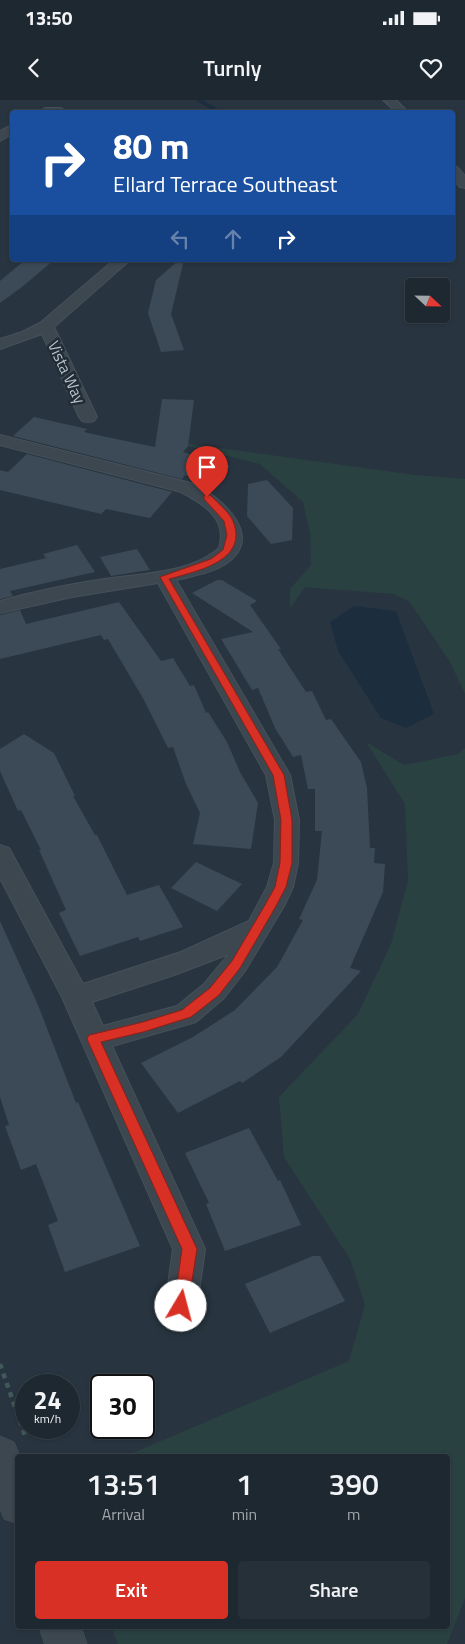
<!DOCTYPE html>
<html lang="en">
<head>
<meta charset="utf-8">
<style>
  body { margin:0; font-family:"Titillium Web",sans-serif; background:#263038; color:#f1f3f6; height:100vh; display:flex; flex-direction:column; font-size:19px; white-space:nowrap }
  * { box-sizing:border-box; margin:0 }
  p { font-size:16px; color:#a1a6ab }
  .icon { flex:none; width:28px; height:28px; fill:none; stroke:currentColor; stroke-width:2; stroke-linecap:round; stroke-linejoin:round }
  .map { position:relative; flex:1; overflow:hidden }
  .sheet { position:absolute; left:15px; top:1354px; width:435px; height:175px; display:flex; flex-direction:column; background:#1e2830; border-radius:5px; box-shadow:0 1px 4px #0004,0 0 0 1px #3c444c }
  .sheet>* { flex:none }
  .guide { position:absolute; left:10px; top:10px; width:445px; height:152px; border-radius:5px; box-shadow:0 1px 4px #0004,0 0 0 1px #3c444c; background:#1a4fa0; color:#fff; overflow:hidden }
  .needle { width:32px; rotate:112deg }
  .fabs { position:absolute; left:405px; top:178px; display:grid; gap:10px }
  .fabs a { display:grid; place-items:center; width:45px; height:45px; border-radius:5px; background:#1e2830; box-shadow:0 1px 4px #0004,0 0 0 1px #3c444c; font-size:25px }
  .speed { position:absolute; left:15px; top:1274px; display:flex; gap:10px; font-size:25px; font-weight:700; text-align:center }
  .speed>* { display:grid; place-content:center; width:65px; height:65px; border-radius:50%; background:#1e2830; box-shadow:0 1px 4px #0004,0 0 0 1px #3c444c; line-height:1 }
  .speed small { font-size:12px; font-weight:400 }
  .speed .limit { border:2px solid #111; border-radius:8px; background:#fff; color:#111 }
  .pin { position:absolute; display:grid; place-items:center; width:42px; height:42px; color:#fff; margin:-51px -21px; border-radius:50% 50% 50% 0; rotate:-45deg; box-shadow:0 0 5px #0007 }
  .pin .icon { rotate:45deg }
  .me { position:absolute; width:55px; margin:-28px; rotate:8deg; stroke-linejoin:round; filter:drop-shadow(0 0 4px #0008) }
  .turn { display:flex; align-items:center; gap:18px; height:105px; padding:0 20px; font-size:22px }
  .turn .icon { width:65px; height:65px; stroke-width:2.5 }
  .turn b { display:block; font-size:35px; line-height:42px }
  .lanes { display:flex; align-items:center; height:48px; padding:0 20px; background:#0003; justify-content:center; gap:25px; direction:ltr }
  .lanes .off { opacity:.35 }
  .eta { display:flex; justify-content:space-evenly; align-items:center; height:85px; text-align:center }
  .eta b { font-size:30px; font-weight:600; line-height:35px }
  .button { display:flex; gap:10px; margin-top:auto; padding:10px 20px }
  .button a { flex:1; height:58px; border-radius:5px; background:#d93025; color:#fff; font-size:20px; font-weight:600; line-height:58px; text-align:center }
  .button a+a { background:#263038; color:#f1f3f6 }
  .status { display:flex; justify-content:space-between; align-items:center; height:35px; padding:0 25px; background:#1e2830; direction:ltr }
  .status svg { height:14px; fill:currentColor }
  header { display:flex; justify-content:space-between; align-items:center; height:65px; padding:0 20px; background:#1e2830; font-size:22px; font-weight:600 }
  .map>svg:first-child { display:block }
  .green { fill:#2a4141 }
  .water { fill:#1c2d3e }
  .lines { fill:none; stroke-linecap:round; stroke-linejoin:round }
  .stream { stroke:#1c2d3e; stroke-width:4 }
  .building { fill:#3b4a56 }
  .minor-casing { stroke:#46505a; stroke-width:2 }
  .tertiary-casing { stroke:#46505a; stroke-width:1 }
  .path { stroke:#435959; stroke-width:4.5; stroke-dasharray:5 5; stroke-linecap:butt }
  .minor { fill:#3c4750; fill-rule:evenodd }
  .tertiary { fill:#3c4750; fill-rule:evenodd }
  .route { fill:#d93025; stroke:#8d1f18 }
  .labels { text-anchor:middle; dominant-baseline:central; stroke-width:5; stroke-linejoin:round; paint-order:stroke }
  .far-street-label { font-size:16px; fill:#b9c2ca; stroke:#212c36 }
</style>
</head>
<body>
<div class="status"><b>13:50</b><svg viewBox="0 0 49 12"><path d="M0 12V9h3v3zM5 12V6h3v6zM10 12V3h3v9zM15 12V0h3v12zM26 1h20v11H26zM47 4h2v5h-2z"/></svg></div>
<header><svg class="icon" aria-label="back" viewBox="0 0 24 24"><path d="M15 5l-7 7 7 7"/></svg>Turnly<svg class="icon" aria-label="heart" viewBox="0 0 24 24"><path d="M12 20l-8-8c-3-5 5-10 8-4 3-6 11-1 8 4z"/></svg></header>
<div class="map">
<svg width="465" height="1544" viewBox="0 0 465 1544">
  <rect width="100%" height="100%" fill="#283540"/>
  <g class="green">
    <polygon points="168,341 415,375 465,379 465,594 450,562 409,501 393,494 305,487 290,508 290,489 311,465 310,433 303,402 260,364"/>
    <polygon points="366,642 404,665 458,654 465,648 465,1498 447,1544 118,1544 111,1526 448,1526 448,1356 126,1356 349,1261 365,1205 350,1159 284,1057 279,997 358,914 391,844 408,781 405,704"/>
  </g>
  <polygon class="water" points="354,506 396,511 434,614 406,628 381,618 338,551 330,522"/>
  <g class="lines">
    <polyline class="stream" points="199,0 219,12"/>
  </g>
  <g class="building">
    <polygon points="25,160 54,160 22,187 0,203 0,181"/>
    <polygon points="179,160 184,160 171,214 184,250 161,252 148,213 156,180"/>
    <polygon points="162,299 194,300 188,346 183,352 230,366 210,383 185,375 182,379 13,336 34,317 87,329 84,332 97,335 155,347"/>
    <polygon points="27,354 172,392 150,418 106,409 101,414 0,390 0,370 8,372"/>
    <polygon points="267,380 293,408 292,440 271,444 247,416 248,384"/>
    <polygon points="77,445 95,472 10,491 13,496 0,499 0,469 46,458 43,454"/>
    <polygon points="137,449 150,470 111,476 100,457"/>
    <polygon points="217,480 222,480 257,501 250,505 281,549 278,549 306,592 312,591 326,620 331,619 361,662 367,688 370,748 375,748 374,763 385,764 383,792 350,868 361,871 281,957 242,983 240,981 178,1013 141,963 193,937 235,910 277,867 303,820 299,819 317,780 322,731 315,731 315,689 308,689 301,655 293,657 275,628 258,588 252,590 221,539 253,532 192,493"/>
    <polygon points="119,502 161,561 173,558 190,586 194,585 206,613 208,612 227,642 240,672 258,703 251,749 193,744 200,713 186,684 173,647 168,648 144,600 108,539 104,540 101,535 0,559 0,515 20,510 26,524"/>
    <polygon points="24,634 54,653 75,696 73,696 95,735 97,735 127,795 159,785 183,827 140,841 138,837 80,856 59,813 66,810 39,750 41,750 21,710 18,711 0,671 0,649"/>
    <polygon points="196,762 242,784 217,811 171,788"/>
    <polygon points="0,821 38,905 76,1003 78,1002 140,1146 65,1172 48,1125 58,1121 36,1064 21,1070 5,1026 9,1025 0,997"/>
    <polygon points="249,1028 278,1081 280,1080 301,1125 225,1151 206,1104 209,1103 185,1053"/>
    <polygon points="313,1156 320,1156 345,1201 270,1233 245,1184"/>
  </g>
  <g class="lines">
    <defs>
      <g id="minor">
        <polygon points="383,0 396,0 408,12 396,12"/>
        <polygon points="45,8 61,8 67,12 39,12"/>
        <polygon points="12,25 12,34 0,41 0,31"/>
        <polygon points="452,66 457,67 465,76 465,88 460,87 452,78"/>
        <polygon points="114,160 130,160 54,227 97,317 94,321 88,322 82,321 79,317 42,234 0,249 0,239 22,232 40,223"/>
        <path d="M0,335l195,49c26,14 70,51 32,79 -14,10 -35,13 -51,17l114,195 9,45 -1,43 -5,24 -9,19 -39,65 -21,27 -28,24 -84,24 93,203 -8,57 -5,10 -11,5 -11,-5 -5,-10 8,-57 -111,-252 -62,-119v-33l9,3 74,136 98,-32 68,-31 18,-34 7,-24 1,-43 -9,-45 -108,-192 -86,14 -72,16v-12c32,-9 65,-16 98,-21 37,-6 93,-6 121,-32 9,-29 -15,-44 -38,-56l-181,-47zM229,854l-25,30 -27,22 -74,20 -11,-24 85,-28z"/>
      </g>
      <g id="tertiary">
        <polygon points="0,1336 14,1342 20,1356 18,1356 18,1424 4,1419 0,1409"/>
        <polygon points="39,1526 81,1526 87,1544 45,1544"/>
      </g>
    </defs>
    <use href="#minor" class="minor-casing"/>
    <use href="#tertiary" class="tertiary-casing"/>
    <polyline class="path" points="0,1264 25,1336"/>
    <use href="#minor" class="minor"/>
    <use href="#tertiary" class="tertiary"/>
  </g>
  <path class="route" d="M204,395h6c7,7 19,17 23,26 16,40 -36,50 -64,58l115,196 8,45v43l-6,24 -10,19 -36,62 -21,27 -28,22 -48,15 -42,10 96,207 -9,57 -2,5 -5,2 -5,-2 -2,-5 8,-57 -95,-210 2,-4 5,-1 49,-12 39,-12 28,-22 22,-27 33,-56 10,-18 5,-24 1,-43 -8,-45 -113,-198 51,-18 12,-9 4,-15 -3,-14 -20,-22z"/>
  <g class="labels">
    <g class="far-street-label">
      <text transform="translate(67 272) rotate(65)">Vista Way</text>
    </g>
  </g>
</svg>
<div class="fabs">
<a><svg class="needle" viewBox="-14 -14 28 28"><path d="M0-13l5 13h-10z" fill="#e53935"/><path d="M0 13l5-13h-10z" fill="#a1a6ab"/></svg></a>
</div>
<div class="speed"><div>24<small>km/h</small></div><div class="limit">30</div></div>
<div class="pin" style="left:207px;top:397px;background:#d93025"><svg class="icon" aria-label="arrive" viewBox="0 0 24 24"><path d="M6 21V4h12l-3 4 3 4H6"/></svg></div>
<svg class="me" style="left:181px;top:1206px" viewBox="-20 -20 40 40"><circle r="19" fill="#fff"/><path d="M0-13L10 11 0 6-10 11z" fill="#d93025"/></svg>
<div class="guide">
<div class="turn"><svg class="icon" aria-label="right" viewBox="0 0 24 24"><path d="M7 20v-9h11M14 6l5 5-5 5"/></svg><div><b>80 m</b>Ellard Terrace Southeast</div></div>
<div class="lanes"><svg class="icon off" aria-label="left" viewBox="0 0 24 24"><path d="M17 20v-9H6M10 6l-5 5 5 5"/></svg><svg class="icon off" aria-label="ahead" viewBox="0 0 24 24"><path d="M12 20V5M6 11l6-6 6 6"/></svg><svg class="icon" aria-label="right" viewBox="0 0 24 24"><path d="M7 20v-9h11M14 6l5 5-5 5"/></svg></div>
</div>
<section class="sheet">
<div class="eta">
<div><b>13:51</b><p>Arrival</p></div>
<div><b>1</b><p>min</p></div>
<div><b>390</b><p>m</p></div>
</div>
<div class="button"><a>Exit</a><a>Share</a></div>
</section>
</div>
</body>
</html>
